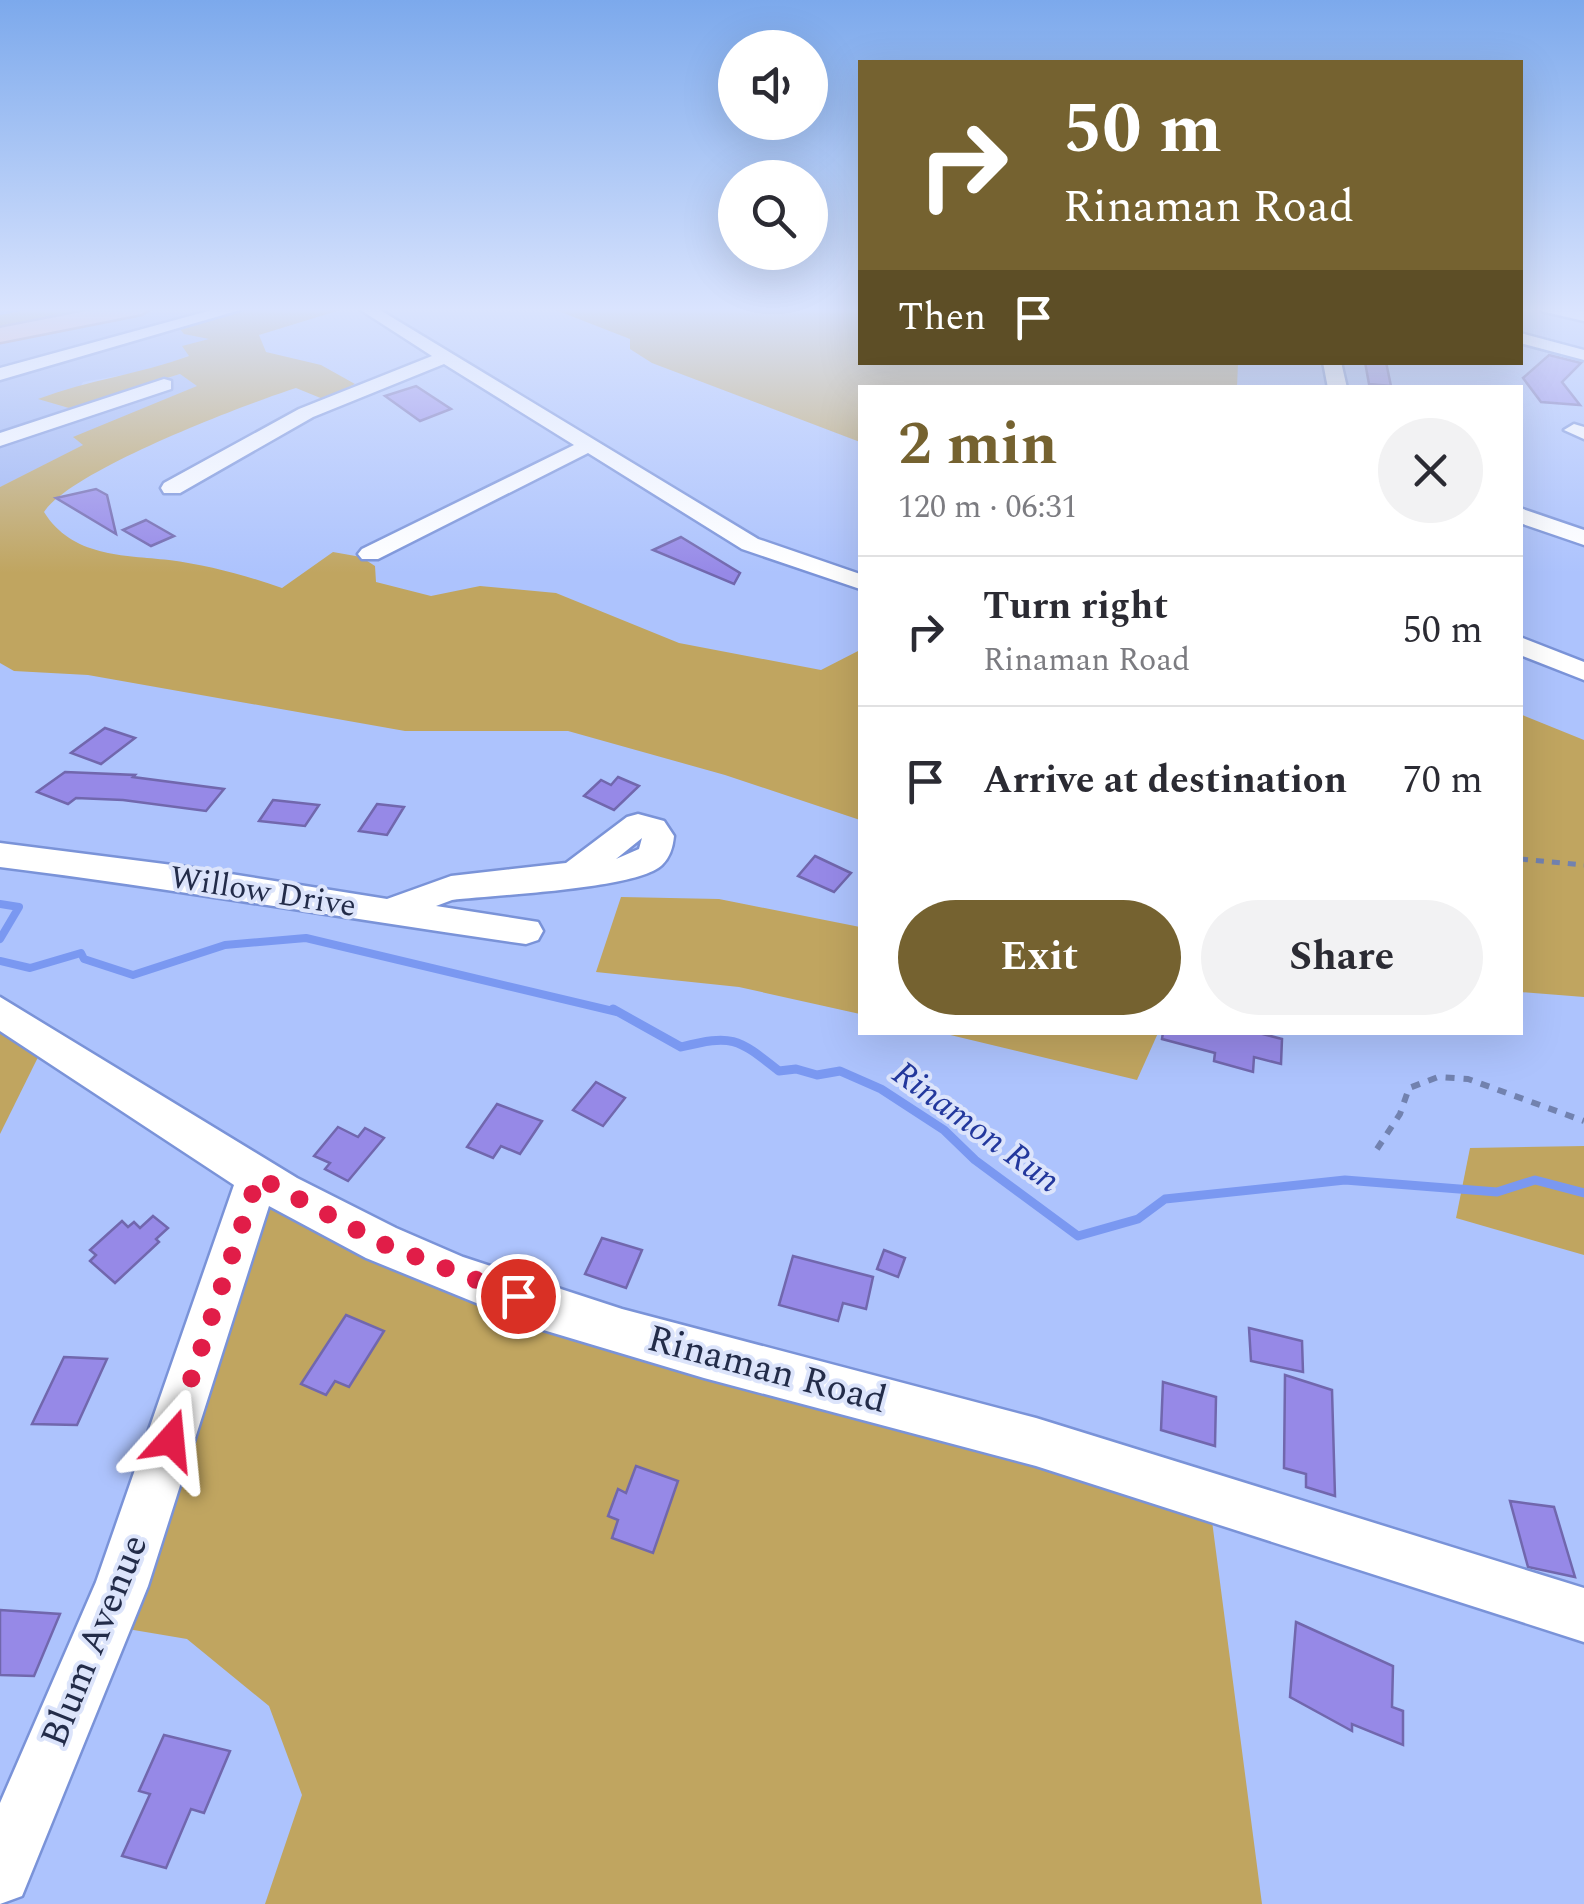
<!DOCTYPE html>
<html lang="en">
<head>
<meta charset="utf-8">
<style>
  body { margin:0; font-family:Spectral,serif; background:#f2f2f3; color:#2b2b33; height:100vh; display:flex; flex-direction:column; font-size:38px; white-space:nowrap }
  * { box-sizing:border-box; margin:0 }
  p { font-size:32px; color:#7c7c81 }
  .icon { flex:none; width:55px; height:55px; fill:none; stroke:currentColor; stroke-width:2; stroke-linecap:round; stroke-linejoin:round }
  .map { position:relative; flex:1; overflow:hidden }
  .details { position:absolute; left:858px; top:385px; width:665px; height:650px; display:flex; flex-direction:column; background:#fff; border-radius:0px; box-shadow:0 10px 40px #0002 }
  .details>* { flex:none }
  .banner { position:absolute; left:858px; top:60px; width:665px; height:305px; border-radius:0px; box-shadow:0 10px 40px #0002; background:#756230; color:#fff; overflow:hidden }
  .buttons { position:absolute; left:718px; top:30px; display:grid; gap:20px }
  .buttons a { display:grid; place-items:center; width:110px; height:110px; border-radius:50%; background:#fff; box-shadow:0 10px 40px #0002; font-size:50px }
  .pin { position:absolute; display:grid; place-items:center; width:85px; height:85px; color:#fff; margin:-42px; border:5px solid #fff; border-radius:50%; box-shadow:0 2px 10px #0007 }
  .me { position:absolute; width:110px; margin:-55px; rotate:18deg; stroke-linejoin:round; filter:drop-shadow(0 0 8px #0008) }
  .turn { display:flex; align-items:center; gap:35px; height:210px; padding:0 40px; font-size:45px }
  .turn .icon { width:130px; height:130px; stroke-width:2.5 }
  .turn b { display:block; font-size:70px; line-height:85px }
  .then { display:flex; align-items:center; height:95px; padding:0 40px; background:#0003; gap:20px; font-size:38px }
  .round { display:grid; place-items:center; flex:none; width:105px; height:105px; border-radius:52px; background:#f2f2f3 }
  .headline { display:flex; align-items:center; justify-content:space-between; height:170px; padding:0 40px }
  h1 { font-size:60px; font-weight:700; line-height:75px; color:#756230 }
  .primary-button { display:flex; gap:20px; margin-top:auto; padding:20px 40px }
  .primary-button a { flex:1; height:115px; border-radius:60px; background:#756230; color:#fff; font-size:40px; font-weight:700; line-height:115px; text-align:center }
  .primary-button a+a { background:#f2f2f3; color:#2b2b33 }
  ul { padding:0; list-style:none }
  li { display:flex; align-items:center; gap:30px; height:150px; padding:0 40px; border-top:2px solid #e1e1e2 }
  li div { flex:1 }
  li b { display:block; font-size:38px }
  li em { font-style:normal }
  .map>svg:first-child { display:block }
  .built { fill:#9eb5f3 }
  .green { fill:#c0a560 }
  .lines { fill:none; stroke-linecap:round; stroke-linejoin:round }
  .stream-far2 { stroke:#7a98f1; stroke-width:4 }
  .stream-far1 { stroke:#7a98f1; stroke-width:8 }
  .stream { stroke:#7a98f1; stroke-width:9 }
  .building { fill:#9689e7; stroke:#7167ad; stroke-width:2.5 }
  .minor-casing { stroke:#7a93d8; stroke-width:5 }
  .highway-casing { stroke:#aa898d; stroke-width:5 }
  .path-far1 { stroke:#7282af; stroke-width:5; stroke-dasharray:8 8; stroke-linecap:butt }
  .path { stroke:#7282af; stroke-width:6; stroke-dasharray:9 9; stroke-linecap:butt }
  .minor { fill:#fff; fill-rule:evenodd }
  .highway { fill:#f2bbb2; fill-rule:evenodd }
  .route { stroke:#e11d48; stroke-width:18; stroke-dasharray:0 32.4 }
  .labels { text-anchor:middle; dominant-baseline:central; stroke-width:8; stroke-linejoin:round; paint-order:stroke }
  .street-label { font-size:32px; fill:#232c49; stroke:#dce4fb }
  .water-label { font-size:35px; font-style:italic; fill:#23389d; stroke:#dce4fb }
  .near-street-label { font-size:38px; fill:#232c49; stroke:#dce4fb }
</style>
</head>
<body>
<div class="map">
<svg width="1584" height="1904" viewBox="0 0 1584 1904">
  <rect width="100%" height="100%" fill="#adc3fd"/>
  <polygon class="built" points="141,307 242,307 212,313 212,339 183,347 190,355 151,370 83,382 69,407 180,374 198,386 74,438 84,445 0,487 0,335"/>
  <g class="green">
    <polygon points="0,307 115,307 0,330"/>
    <path d="M242,307h108l-91,28 7,17 55,13 34,19 -32,15 -27,-11c-53,17 -224,82 -252,124 28,45 79,43 125,48 38,5 76,15 113,28l51,-36 28,5 14,9 1,16 55,14 49,-10 76,7 123,50 142,27 39,-20v170l-135,-45 -157,-44h-163l-317,-56 -74,-4 -14,-8v-176l83,-42 -10,-8 124,-51 -17,-12 -111,34 -31,-9c50,-19 102,-25 151,-43l-7,-10 27,-7 -25,-5 -4,-5 32,-16z"/>
    <polygon points="548,307 860,307 860,362 1238,363 1237,387 860,388 860,442 652,363 630,349 630,339"/>
    <polygon points="1520,714 1584,740 1584,997 1520,992"/>
    <polygon points="621,897 719,899 860,927 860,1014 739,987 596,972"/>
    <polygon points="0,1012 46,1041 0,1134"/>
    <polygon points="942,1033 1158,1032 1158,1033 1137,1080"/>
    <polygon points="1584,1146 1584,1255 1456,1218 1470,1148"/>
    <polygon points="258,1177 383,1244 1209,1498 1262,1904 265,1904 302,1795 269,1706 187,1639 104,1625"/>
  </g>
  <g class="lines">
    <polyline class="stream-far2" points="0,313 30,307"/>
    <g class="stream-far1">
      <polyline points="0,904 19,907 0,939"/>
      <polyline points="0,961 30,968 81,953 84,959 133,975 225,945 306,938 617,1012"/>
    </g>
    <path class="stream" d="M613,1009l68,38c52,-13 56,-9 98,24l17,-2 21,6 23,-4 41,18 63,41 31,30 103,76 60,-17 27,-20 180,-19 152,12 38,-12 49,13"/>
  </g>
  <g class="building">
    <polygon points="1549,355 1581,363 1562,382 1580,405 1541,402 1523,378"/>
    <polygon points="1365,362 1386,362 1391,386 1369,384"/>
    <polygon points="416,386 451,409 420,421 385,396"/>
    <polygon points="96,489 107,495 116,534 56,498"/>
    <polygon points="146,520 174,536 151,546 123,530"/>
    <polygon points="681,537 740,573 734,584 653,550"/>
    <polygon points="105,728 135,738 101,764 71,753"/>
    <polygon points="65,772 135,775 133,777 224,789 206,811 123,800 76,798 68,804 37,792"/>
    <polygon points="618,777 639,786 614,810 584,796 601,780 611,785"/>
    <polygon points="273,800 319,805 305,826 259,821"/>
    <polygon points="377,804 404,807 387,835 359,831"/>
    <polygon points="815,856 851,873 834,892 798,876"/>
    <polygon points="1163,1032 1255,1032 1282,1039 1281,1064 1254,1057 1253,1072 1214,1061 1215,1053 1162,1039"/>
    <polygon points="596,1082 625,1098 603,1126 573,1110"/>
    <polygon points="497,1104 542,1121 520,1154 501,1146 493,1158 467,1147"/>
    <polygon points="338,1127 358,1137 365,1128 384,1138 348,1181 325,1169 330,1163 314,1156"/>
    <polygon points="153,1216 168,1228 156,1239 159,1242 115,1283 90,1261 96,1255 90,1250 122,1221 128,1227 134,1222 140,1228"/>
    <polygon points="602,1238 642,1250 626,1288 585,1274"/>
    <polygon points="884,1250 905,1258 898,1277 877,1269"/>
    <polygon points="793,1256 873,1277 866,1309 843,1303 838,1321 779,1305"/>
    <polygon points="346,1315 384,1331 349,1387 335,1381 326,1395 301,1384"/>
    <polygon points="1249,1328 1302,1341 1303,1372 1251,1361"/>
    <polygon points="64,1357 107,1359 77,1425 32,1424"/>
    <polygon points="1285,1375 1332,1390 1335,1496 1306,1487 1306,1474 1284,1468"/>
    <polygon points="1163,1382 1216,1397 1215,1446 1161,1430"/>
    <polygon points="636,1466 678,1481 653,1553 612,1538 618,1520 608,1516 618,1489 626,1493"/>
    <polygon points="1510,1501 1554,1507 1575,1577 1528,1567"/>
    <polygon points="0,1610 60,1614 34,1676 0,1675"/>
    <polygon points="1296,1622 1393,1666 1392,1707 1403,1711 1403,1745 1352,1724 1352,1731 1290,1697"/>
    <polygon points="164,1735 230,1751 204,1813 191,1809 166,1868 122,1856 150,1794 139,1791"/>
  </g>
  <g class="lines">
    <defs>
      <g id="minor">
        <polygon points="223,307 250,307 0,380 0,368"/>
        <polygon points="356,307 375,307 758,539 860,574 860,589 742,549 588,453 378,559 362,559 358,554 362,549 574,445 444,364 313,417 180,493 164,493 161,488 164,483 299,409 432,356"/>
        <polygon points="1539,307 1584,311 1584,321 1541,311"/>
        <polygon points="1520,333 1584,350 1584,360 1520,343"/>
        <polygon points="1323,362 1341,362 1347,388 1328,388"/>
        <polygon points="164,379 171,381 171,389 0,446 0,433"/>
        <polygon points="1574,424 1584,427 1584,439 1564,430"/>
        <polygon points="1520,508 1584,530 1584,545 1520,523"/>
        <polygon points="1520,637 1584,662 1584,680 1520,655"/>
        <path d="M638,814l26,7 10,15c-1,11 -4,21 -12,29 -24,24 -169,30 -210,35l-16,6 102,16 5,9 -5,9 -12,4c-176,-25 -350,-55 -526,-77v-24l180,23 207,33 64,-23 115,-13 61,-46zM642,838l-3,11 -23,10z"/>
        <polygon points="0,997 297,1178 396,1228 463,1257 622,1309 1036,1418 1584,1588 1584,1642 1036,1466 704,1378 540,1329 366,1258 269,1206 148,1586 22,1896 0,1904 0,1803 96,1582 234,1185 0,1031"/>
      </g>
      <polygon id="highway" points="107,307 153,307 141,314 0,342 0,328"/>
    </defs>
    <use href="#minor" class="minor-casing"/>
    <use href="#highway" class="highway-casing"/>
    <polyline class="path-far1" points="1520,859 1584,865"/>
    <polyline class="path" points="1377,1149 1400,1114 1409,1088 1438,1077 1468,1079 1584,1121"/>
    <use href="#minor" class="minor"/>
    <use href="#highway" class="highway"/>
  </g>
  <linearGradient id="sky" x2="0" y2="1"><stop stop-color="#7ca9ec"/><stop offset="0.54" stop-color="#dae4fe"/><stop offset="1" stop-color="#dae4fe" stop-opacity="0"/></linearGradient>
  <rect width="1584" height="573" fill="url(#sky)"/>
  <g class="lines">
    <polyline class="route" points="171,1440 258,1177 383,1244 518,1296"/>
  </g>
  <g class="labels">
    <g class="street-label">
      <text transform="translate(263 892) rotate(9)">Willow Drive</text>
    </g>
    <g class="water-label">
      <text transform="translate(976 1127) rotate(36)">Rinamon Run</text>
    </g>
    <g class="near-street-label">
      <text transform="translate(767 1370) rotate(15)">Rinaman Road</text>
      <text transform="translate(95 1641) rotate(-68)">Blum Avenue</text>
    </g>
  </g>
</svg>
<div class="buttons">
<a><svg class="icon" aria-label="sound" viewBox="0 0 24 24"><path d="M4 9h4l5-4v14l-5-4H4zM17 9q2 3 0 6"/></svg></a>
<a><svg class="icon" aria-label="search" viewBox="0 0 24 24"><circle cx="10" cy="10" r="6"/><path d="M15 15l6 6"/></svg></a>
</div>
<div class="pin" style="left:518px;top:1296px;background:#d93025"><svg class="icon" aria-label="arrive" viewBox="0 0 24 24"><path d="M6 21V4h12l-3 4 3 4H6"/></svg></div>
<svg class="me" style="left:171px;top:1440px" viewBox="-20 -20 40 40"><path d="M0-17L14 15 0 8-14 15z" fill="#e11d48" stroke="#fff" stroke-width="4"/></svg>
<div class="banner">
<div class="turn"><svg class="icon" aria-label="right" viewBox="0 0 24 24"><path d="M7 20v-9h11M14 6l5 5-5 5"/></svg><div><b>50 m</b>Rinaman Road</div></div>
<div class="then">Then<svg class="icon" aria-label="arrive" viewBox="0 0 24 24"><path d="M6 21V4h12l-3 4 3 4H6"/></svg></div>
</div>
<section class="details">
<div class="headline"><div><h1>2 min</h1><p>120 m · 06:31</p></div><a class="round"><svg class="icon" aria-label="close" viewBox="0 0 24 24"><path d="M6 6l12 12M18 6L6 18"/></svg></a></div>
<ul>
<li><svg class="icon" aria-label="right" viewBox="0 0 24 24"><path d="M7 20v-9h11M14 6l5 5-5 5"/></svg><div><b>Turn right</b><p>Rinaman Road</p></div><em>50 m</em></li>
<li><svg class="icon" aria-label="arrive" viewBox="0 0 24 24"><path d="M6 21V4h12l-3 4 3 4H6"/></svg><div><b>Arrive at destination</b></div><em>70 m</em></li>
</ul>
<div class="primary-button"><a>Exit</a><a>Share</a></div>
</section>
</div>
</body>
</html>
